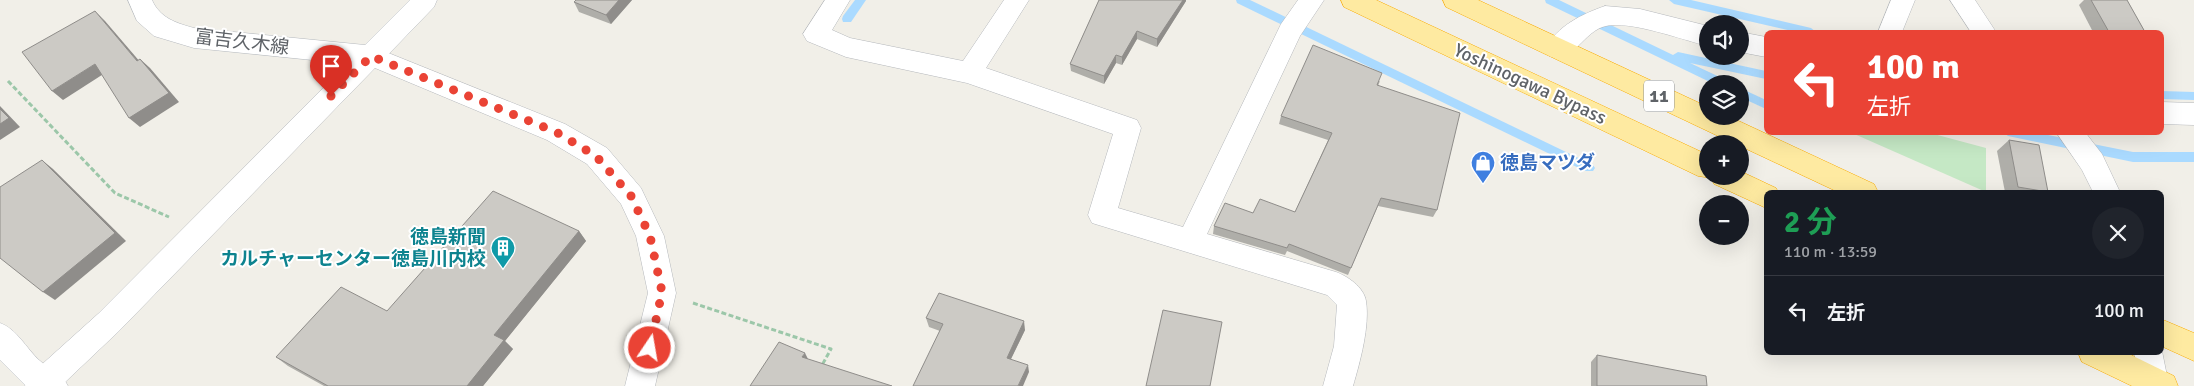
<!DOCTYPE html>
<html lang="ja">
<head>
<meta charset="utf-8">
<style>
  body { margin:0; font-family:Signika,"Noto Sans JP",sans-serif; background:#20242c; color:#f1f3f6; height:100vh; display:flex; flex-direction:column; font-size:19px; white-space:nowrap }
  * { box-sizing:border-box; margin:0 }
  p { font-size:16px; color:#9ea1a6 }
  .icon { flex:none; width:28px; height:28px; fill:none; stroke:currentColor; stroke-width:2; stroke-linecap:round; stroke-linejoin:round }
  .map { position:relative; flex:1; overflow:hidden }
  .panel { position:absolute; left:1764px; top:190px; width:400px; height:165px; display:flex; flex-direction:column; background:#171b24; border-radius:8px; box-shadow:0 5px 20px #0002 }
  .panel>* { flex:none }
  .guide { position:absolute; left:1764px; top:30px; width:400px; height:105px; border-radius:8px; box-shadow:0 5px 20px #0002; background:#ea4335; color:#fff; overflow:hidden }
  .controls { position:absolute; left:1699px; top:15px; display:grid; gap:10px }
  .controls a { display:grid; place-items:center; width:50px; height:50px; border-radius:50%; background:#171b24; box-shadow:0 5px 20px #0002; font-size:25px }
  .pin { position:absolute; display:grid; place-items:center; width:42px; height:42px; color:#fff; margin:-51px -21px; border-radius:50% 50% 50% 0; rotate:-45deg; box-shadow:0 0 5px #0007 }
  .pin .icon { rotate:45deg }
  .me { position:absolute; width:55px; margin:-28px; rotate:12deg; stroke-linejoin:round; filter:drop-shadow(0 0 4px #0008) }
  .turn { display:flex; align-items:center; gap:18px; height:105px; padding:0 20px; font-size:22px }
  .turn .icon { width:65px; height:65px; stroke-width:2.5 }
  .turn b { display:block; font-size:35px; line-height:42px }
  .round { display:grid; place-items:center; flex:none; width:52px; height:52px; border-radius:26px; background:#20242c }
  .overview { display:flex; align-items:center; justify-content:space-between; height:85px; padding:0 20px }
  h1 { font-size:30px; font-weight:700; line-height:38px; color:#1e9e55 }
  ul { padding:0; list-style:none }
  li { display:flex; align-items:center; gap:15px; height:70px; padding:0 20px; border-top:1px solid #363941 }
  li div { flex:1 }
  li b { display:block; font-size:19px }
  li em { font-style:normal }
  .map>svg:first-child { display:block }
  .green { fill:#c5e8c5 }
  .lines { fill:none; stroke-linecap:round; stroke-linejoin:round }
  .stream { fill:#aadaff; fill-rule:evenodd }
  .minor-casing { stroke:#b5b8bc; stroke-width:1 }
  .tertiary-casing { stroke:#b5b8bc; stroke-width:1 }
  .secondary-casing { stroke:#b6babf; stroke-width:1 }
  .trunk-casing { stroke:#f9ab00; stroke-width:1 }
  .path { stroke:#9cc7a9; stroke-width:3; stroke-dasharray:5 2.5; stroke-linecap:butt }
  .minor { fill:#fff; fill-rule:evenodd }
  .tertiary { fill:#fff; fill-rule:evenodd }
  .secondary { fill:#fff; fill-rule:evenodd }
  .trunk { fill:#feeaa1; fill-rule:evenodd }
  .wall { fill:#afaea9 }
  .shaded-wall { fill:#8f8d8a }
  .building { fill:#cccac5; stroke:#8f8d8a }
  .route { stroke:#ea4335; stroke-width:9; stroke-dasharray:0 16.2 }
  .labels { text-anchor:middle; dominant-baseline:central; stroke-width:4; stroke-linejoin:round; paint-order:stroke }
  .shield { fill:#fff; stroke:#8f9295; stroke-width:1 }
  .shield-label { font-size:18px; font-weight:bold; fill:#5f6368 }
  .street-label { font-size:19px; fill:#5f6368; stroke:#fff }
  .shop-label { font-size:19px; font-weight:bold; fill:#366cbe; stroke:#fff; text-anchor:start }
  .culture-label { font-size:19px; font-weight:bold; fill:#0d838f; stroke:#fff; text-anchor:end }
</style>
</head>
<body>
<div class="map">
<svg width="2194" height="386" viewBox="0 0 2194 386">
  <rect width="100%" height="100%" fill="#f1efe8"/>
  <polygon class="green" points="1852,133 1930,133 1986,148 1986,192"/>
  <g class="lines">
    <g class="stream">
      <polygon points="855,0 866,0 851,22 843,22 842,19 843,16"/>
      <polygon points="1236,0 1250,0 1593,165 1595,168 1593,171 1585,171 1237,3"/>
      <polygon points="1545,0 1559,0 1673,55 1678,52 1766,71 1766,79 1690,63 1728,81 1729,84 1714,84 1546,3"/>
      <polygon points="1669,0 1691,0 1811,28 1816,32 1796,32 1674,4"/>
      <polygon points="1740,88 1766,100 1766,109 1740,97"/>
      <polygon points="2161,91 2194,92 2194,100 2161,99"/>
      <polygon points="2003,132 2033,132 2133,152 2194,152 2194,162 2133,162 2008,136"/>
    </g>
    <defs>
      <g id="minor">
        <path d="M825,0h25l-18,30 18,8 113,23 41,-61h25l-43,68 151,52 4,8 -23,80 65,19 98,-203 17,-24h26l-24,36 -93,198 129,38c11,4 28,15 30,29 4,25 -6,61 -13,85h-30l11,-40 3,-41 -10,-10 -235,-72 -4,-8 25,-81 -146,-51 -121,-26 -39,-16 -4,-7z"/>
        <polygon points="1891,0 1915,0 1902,32 1878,32"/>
        <path d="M1605,6l35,3 68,17v20c-25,-6 -79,-26 -102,-20 -23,5 -32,38 -57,30l-4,-7c12,-23 37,-35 60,-43z"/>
        <polygon points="1740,32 1766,37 1766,57 1740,52"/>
        <polygon points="2161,102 2194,103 2194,125 2161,124"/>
        <path d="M0,323c17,6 26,25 39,37 11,10 23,13 29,26h-42l-26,-26z"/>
      </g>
      <g id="tertiary">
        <polygon points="1950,0 1975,0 1996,32 1971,32"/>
        <polygon points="371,46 565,124 607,148 641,188 664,236 676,293 655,386 625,386 648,293 636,236 621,204 587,164 547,140 375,68 119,331 61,386 25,386 29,376 99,313 362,49"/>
        <polygon points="2056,132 2085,132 2102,154 2120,192 2093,192 2082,170"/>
        <polygon points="2161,346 2168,381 2166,386 2140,386 2134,352 2161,352"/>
      </g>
      <path id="secondary" d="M128,0h24c8,18 24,23 42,28l171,17 45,-45h27l-3,7 -54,56 -9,3 -177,-18 -40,-12 -17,-15z"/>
      <g id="trunk">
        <polygon points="1341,0 1376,0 1708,155 1708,176 1740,176 1740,171 1776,188 1778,192 1766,192 1766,208 1714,184 1711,178 1698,176 1344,7"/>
        <polygon points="1443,0 1478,0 1708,107 1708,116 1728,116 1874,184 1878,192 1838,192 1740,146 1740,144 1735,144 1446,7"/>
        <polygon points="2161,319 2194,333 2194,361 2161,346"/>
        <polygon points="2078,352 2125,352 2174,376 2178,386 2132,386 2082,362"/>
      </g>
    </defs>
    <use href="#minor" class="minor-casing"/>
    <use href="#tertiary" class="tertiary-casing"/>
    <use href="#secondary" class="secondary-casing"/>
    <use href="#trunk" class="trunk-casing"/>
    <g class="path">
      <polyline points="8,81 115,193 169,217"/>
      <polyline points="693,303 831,349 821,367"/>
    </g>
    <use href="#minor" class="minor"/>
    <use href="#tertiary" class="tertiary"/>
    <use href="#secondary" class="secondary"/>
    <use href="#trunk" class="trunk"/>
  </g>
  <g class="wall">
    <polygon points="632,0 611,24 579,12 574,2"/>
    <polygon points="1099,0 1186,0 1186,1 1157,47 1137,39 1122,65 1116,63 1104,84 1071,71 1070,64"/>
    <polygon points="2084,0 2127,0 2145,32 2093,32 2079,5"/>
    <polygon points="1380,81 1378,86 1437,210 1433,217 1378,206 1348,275 1287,251 1285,255 1213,234 1214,226 1253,213 1295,212 1328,140 1279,124 1281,116"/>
    <polygon points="2009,140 2048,192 2005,192 1997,151"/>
    <polygon points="579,231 586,241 505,341 513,349 483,386 324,386 288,366 276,357"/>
    <polygon points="926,318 1025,330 1011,359 1029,372 940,331 929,327"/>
    <polygon points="1597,355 1707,386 1591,386 1591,362"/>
  </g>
  <g class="shaded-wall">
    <polygon points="619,0 632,0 611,24 606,15"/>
    <polygon points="1183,0 1186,0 1186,1 1157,47 1157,39"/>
    <polygon points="95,11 105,21 147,70 137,61"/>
    <polygon points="1137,31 1137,39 1122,65 1122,57"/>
    <polygon points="1116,55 1116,63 1104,84 1104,76"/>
    <polygon points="140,59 150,68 179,102 140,127 129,118"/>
    <polygon points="95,64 105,73 63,100 52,91"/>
    <polygon points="0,106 20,127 0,140"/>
    <polygon points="42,160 53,169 126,241 55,300 43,292"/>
    <polygon points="579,231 586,241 505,341 513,349 483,386 467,386 494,335"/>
    <polygon points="1024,321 1025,330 1008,365 1007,358"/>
    <polygon points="805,353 809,361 802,357"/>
    <polygon points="1028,365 1029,372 1023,386 1018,386"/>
  </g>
  <g class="building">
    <polygon points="576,0 619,0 606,15 574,2"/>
    <polygon points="1099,0 1183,0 1157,39 1137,31 1122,57 1116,55 1104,76 1070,64"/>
    <polygon points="2091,0 2127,0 2145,32 2109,32"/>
    <polygon points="95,11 137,61 140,59 169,93 129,118 95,64 52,91 22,52"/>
    <polygon points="1313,45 1382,73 1377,85 1460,113 1437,210 1381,198 1351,268 1289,244 1287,248 1214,226 1225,203 1253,213 1260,199 1295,212 1332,133 1281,116"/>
    <polygon points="0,109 9,118 0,124"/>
    <polygon points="2009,140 2039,145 2048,192 2018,187"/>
    <polygon points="42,160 115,233 43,292 0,258 0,187"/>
    <polygon points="493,191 579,231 494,335 504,340 467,386 328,386 276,357 341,287 387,311"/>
    <polygon points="939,293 1024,321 1007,358 1028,365 1018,386 913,386 943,324 926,318"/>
    <polygon points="1163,310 1222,322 1210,386 1146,386"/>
    <polygon points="779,342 805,353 802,357 892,386 750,386"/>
    <polygon points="1597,355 1706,376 1707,386 1597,386"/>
  </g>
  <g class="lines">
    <polyline class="route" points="331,96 371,56 556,132 596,156 631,196 650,236 662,292 650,348"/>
  </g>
  <defs>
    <symbol id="shop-pin" viewBox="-11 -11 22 30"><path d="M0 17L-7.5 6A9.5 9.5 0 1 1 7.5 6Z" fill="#3f7fe0" stroke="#fff"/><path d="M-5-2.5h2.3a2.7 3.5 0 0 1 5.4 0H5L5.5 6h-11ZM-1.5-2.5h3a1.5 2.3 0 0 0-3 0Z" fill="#fff"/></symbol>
    <symbol id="building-pin" viewBox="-11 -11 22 30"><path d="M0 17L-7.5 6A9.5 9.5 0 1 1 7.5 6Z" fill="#0f9aa8" stroke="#fff"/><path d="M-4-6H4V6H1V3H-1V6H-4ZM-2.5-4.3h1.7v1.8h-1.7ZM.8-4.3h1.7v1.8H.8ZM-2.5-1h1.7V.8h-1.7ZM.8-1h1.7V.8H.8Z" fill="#fff"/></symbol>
  </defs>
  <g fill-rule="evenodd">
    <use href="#shop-pin" x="1469" y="149" width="28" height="38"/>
    <use href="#building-pin" x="489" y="234" width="28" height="38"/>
  </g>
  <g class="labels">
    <rect class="shield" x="1644" y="80.5" width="30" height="31" rx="4"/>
    <g class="shield-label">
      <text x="1659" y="96">11</text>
    </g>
    <g class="street-label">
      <text transform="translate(242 42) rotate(7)">富吉久木線</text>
      <text transform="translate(1530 84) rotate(25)">Yoshinogawa Bypass</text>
    </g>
    <g class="shop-label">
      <text x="1500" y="163">徳島マツダ</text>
    </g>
    <g class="culture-label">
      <text x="486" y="237">徳島新聞<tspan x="486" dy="22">カルチャーセンター徳島川内校</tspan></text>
    </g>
  </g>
</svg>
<div class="controls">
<a><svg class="icon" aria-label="sound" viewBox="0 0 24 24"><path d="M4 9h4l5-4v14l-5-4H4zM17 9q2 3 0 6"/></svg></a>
<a><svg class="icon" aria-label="layers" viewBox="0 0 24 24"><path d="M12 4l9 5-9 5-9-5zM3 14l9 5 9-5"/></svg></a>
<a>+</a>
<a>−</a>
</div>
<div class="pin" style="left:331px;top:96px;background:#d93025"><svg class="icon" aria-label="arrive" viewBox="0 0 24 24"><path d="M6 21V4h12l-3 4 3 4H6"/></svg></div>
<svg class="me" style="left:650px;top:348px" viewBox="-20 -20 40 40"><circle r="17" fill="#ea4335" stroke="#fff" stroke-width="3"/><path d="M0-11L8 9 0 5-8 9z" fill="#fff"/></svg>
<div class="guide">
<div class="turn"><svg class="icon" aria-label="left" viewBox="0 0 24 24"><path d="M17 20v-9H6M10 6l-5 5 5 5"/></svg><div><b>100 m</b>左折</div></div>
</div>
<section class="panel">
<div class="overview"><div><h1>2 分</h1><p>110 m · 13:59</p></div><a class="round"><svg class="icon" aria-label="close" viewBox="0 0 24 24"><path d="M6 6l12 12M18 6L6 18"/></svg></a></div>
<ul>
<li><svg class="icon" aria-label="left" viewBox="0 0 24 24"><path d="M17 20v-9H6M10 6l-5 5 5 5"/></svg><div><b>左折</b></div><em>100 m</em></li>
</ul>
</section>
</div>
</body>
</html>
